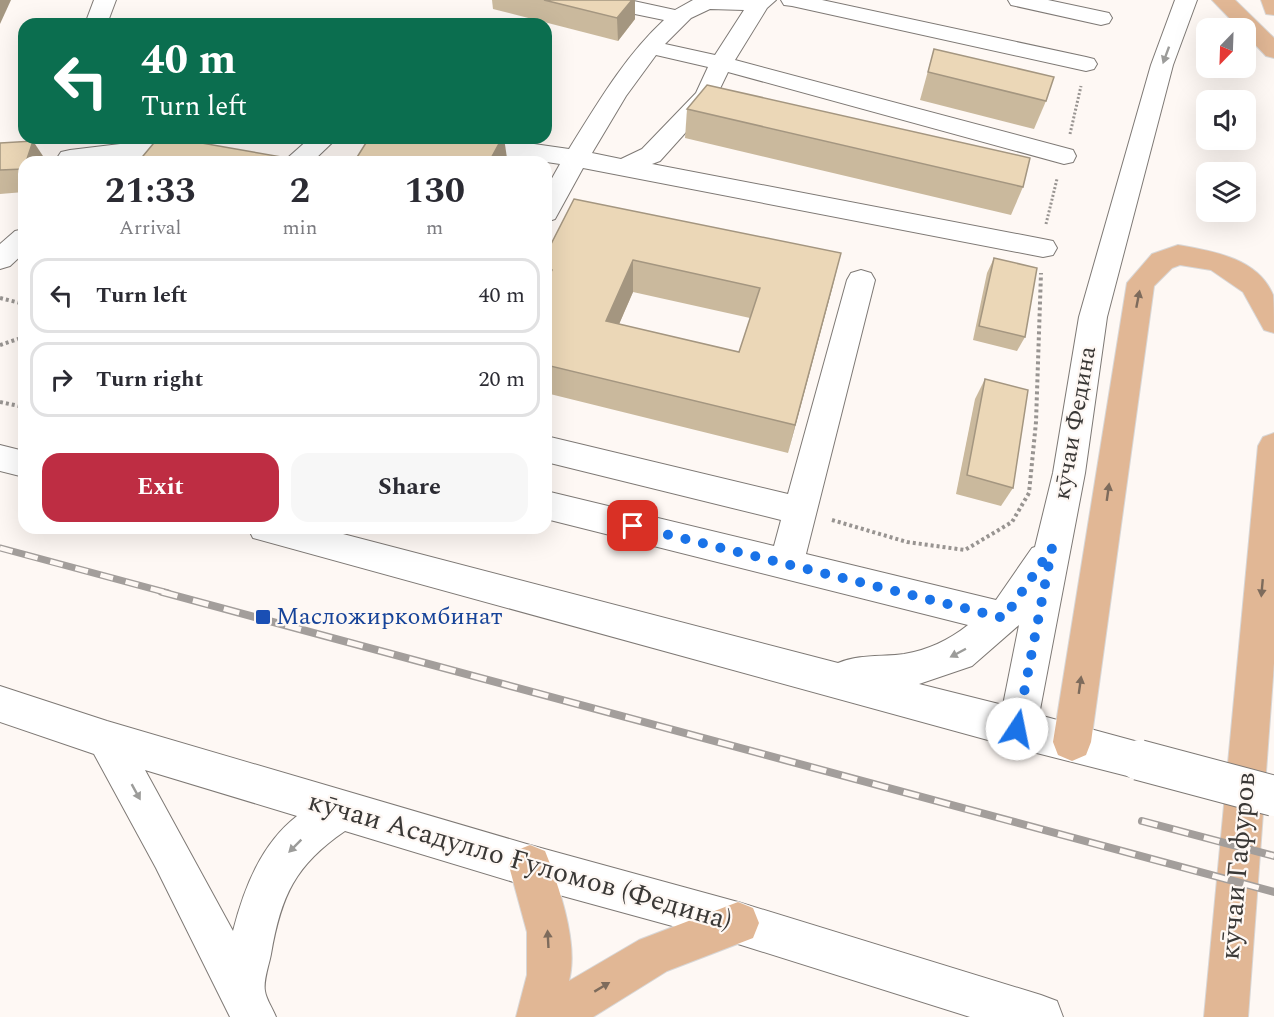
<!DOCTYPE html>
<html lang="en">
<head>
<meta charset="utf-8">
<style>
  body { margin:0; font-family:Spectral,serif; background:#f7f7f7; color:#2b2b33; height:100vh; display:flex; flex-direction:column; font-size:22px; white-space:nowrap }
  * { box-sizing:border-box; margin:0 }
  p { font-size:20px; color:#7c7c81 }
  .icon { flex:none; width:33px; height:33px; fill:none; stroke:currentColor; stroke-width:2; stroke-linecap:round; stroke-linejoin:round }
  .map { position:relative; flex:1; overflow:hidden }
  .side { position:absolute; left:18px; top:156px; width:534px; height:378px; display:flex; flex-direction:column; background:#fff; border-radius:18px; box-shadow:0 6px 24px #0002 }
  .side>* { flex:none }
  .hud { position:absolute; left:18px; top:18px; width:534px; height:126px; border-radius:18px; box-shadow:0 6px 24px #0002; background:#0b6e4f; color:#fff; overflow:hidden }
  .needle { width:39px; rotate:203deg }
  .buttons { position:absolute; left:1196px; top:18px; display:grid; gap:12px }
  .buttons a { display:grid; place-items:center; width:60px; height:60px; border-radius:12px; background:#fff; box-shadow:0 6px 24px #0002; font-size:30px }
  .pin { position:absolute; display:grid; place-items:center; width:51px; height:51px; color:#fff; margin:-26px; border-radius:12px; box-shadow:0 3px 9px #0006 }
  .me { position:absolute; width:66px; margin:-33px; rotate:11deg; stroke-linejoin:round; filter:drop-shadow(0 0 4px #0008) }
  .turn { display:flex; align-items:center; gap:21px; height:126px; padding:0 24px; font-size:27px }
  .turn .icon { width:78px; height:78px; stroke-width:2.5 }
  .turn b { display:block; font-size:42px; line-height:51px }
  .eta { display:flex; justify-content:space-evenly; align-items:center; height:102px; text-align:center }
  .eta b { font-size:36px; font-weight:700; line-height:42px }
  .button { display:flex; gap:12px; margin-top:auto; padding:12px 24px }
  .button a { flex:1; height:69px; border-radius:18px; background:#be2d43; color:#fff; font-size:24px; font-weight:700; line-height:69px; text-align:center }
  .button a+a { background:#f7f7f7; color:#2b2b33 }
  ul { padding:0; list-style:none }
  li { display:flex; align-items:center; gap:18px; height:75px; margin:0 12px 9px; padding:0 12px; border:3px solid #e1e1e2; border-radius:18px }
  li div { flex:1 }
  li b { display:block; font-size:22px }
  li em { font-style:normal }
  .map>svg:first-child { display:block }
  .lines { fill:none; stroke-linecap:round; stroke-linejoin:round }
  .minor-casing { stroke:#7e7975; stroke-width:2 }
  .major-casing { stroke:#d8d7d7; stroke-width:2 }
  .path-far1 { stroke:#989491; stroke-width:3; stroke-dasharray:2 2; stroke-linecap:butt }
  .path { stroke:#989491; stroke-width:4; stroke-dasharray:3 3; stroke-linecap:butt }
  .minor { fill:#fff; fill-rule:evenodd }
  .major { fill:#e1b795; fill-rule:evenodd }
  .rail-far1-casing { stroke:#a39e9b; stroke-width:7 }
  .rail-casing { stroke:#a39e9b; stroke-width:8 }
  .rail-far1 { stroke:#fef8f4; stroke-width:4.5; stroke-dasharray:13; stroke-linecap:butt }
  .rail { stroke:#fef8f4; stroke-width:5; stroke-dasharray:16; stroke-linecap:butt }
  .minor-bridge-casing { stroke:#7e7975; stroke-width:42; stroke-linecap:butt }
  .minor-bridge { stroke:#fff; stroke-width:40 }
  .wall { fill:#cab99d; fill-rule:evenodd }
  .shaded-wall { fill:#a49680 }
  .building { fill:#ebd7b7; stroke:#a49680; stroke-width:1.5; fill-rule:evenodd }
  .oneway { fill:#9c9c9a }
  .oneway2 { fill:#7d6b5c }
  .route { stroke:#1a73e8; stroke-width:10; stroke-dasharray:0 18 }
  .transit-dot { fill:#1a4fb4; stroke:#fef8f4; stroke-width:2 }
  .labels { text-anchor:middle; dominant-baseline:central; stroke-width:4.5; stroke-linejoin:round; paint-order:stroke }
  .street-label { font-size:24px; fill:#3a3836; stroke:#fef8f4 }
  .transit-label { font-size:24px; fill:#164399; stroke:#fef8f4; text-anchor:start }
  .near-street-label { font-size:28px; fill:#3a3836; stroke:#fef8f4 }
</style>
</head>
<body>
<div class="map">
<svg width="1274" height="1017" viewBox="0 0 1274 1017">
  <rect width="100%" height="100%" fill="#fef8f4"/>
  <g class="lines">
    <defs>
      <g id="minor">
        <polygon points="94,0 116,0 107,24 85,24"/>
        <path d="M588,0h41l46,10 18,-10h83l-9,8 -32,52 338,90 3,6 -3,6 -9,2 -336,-92 -14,29 -54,60 -8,3 391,75 10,2 4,7 -4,7 -10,2 -460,-89 -28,51 -9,3v-33l14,-25 -120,-18 -9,-3 -3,-5h65l76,11c28,-45 56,-93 95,-129l-73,-15zM710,9l34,1 -29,45 -50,-11 26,-26zM656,55l52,12 -12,26 -54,56 -21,10 -29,-6 34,-57z"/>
        <polygon points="781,0 822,0 1086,57 1094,59 1097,64 1094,69 1086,71 792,6 784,5"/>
        <polygon points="1008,0 1048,0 1109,13 1112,18 1109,23 1101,25 1011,5"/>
        <path d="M1175,0h22l-24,65 -66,252 -22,156 -46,242 114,31 5,14 -5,14 -14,5 -122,-31 -764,-210 -5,-10h72l518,135c21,-9 44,-6 66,-9 24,-4 45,-14 64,-29l-422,-106v-28l228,55 7,-26 -235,-58v-26l242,58 59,-214 4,-7 10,-3 10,3 4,7 -69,274 190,46 36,-52 3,-1 18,-74 26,-156 72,-252zM1019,625l-16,80 -84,-21 53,-18z"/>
        <polygon points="170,138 203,143 206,149 203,155 194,157 170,154 103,162 60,162 57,158 61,152 70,150"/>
        <polygon points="310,138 337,138 312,162 283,162"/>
        <polygon points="24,229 24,253 10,266 0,269 0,244 15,231"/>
        <polygon points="0,445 24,451 24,477 0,471"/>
        <path d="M0,686l107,35 423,124 208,57 303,93 16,6 6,16h-93l-232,-73 -208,-57 -185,-56c-50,34 -64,65 -74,123 -2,11 -8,27 -6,37 1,8 8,18 11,26h-46l-74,-149 -62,-114 -94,-32zM145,770l152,46c-36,28 -53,72 -64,115z"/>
      </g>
      <g id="major">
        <polygon points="1212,0 1235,0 1274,38 1274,58 1266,56 1245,34 1245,28 1239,28"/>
        <polygon points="1261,0 1274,0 1274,15 1266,14"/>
        <path d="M1178,245c34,6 80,13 95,50 1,10 1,27 1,38l-10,-3 -21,-38 -32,-22 -31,-5 -8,3 -18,18 -63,456 -5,13 -14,6 -14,-6 -5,-13 74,-459 25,-29z"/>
        <polygon points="1274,433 1274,663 1248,1017 1204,1017 1258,446 1263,437"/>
        <path d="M530,845l15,6c14,35 34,93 24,130l70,-41 99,-38 15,6 6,15 -6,15 -86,33 -74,46h-77l11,-42v-43l-18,-66 6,-15z"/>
      </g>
    </defs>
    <use href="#minor" class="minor-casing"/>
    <use href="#major" class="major-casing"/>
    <g class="path-far1">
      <polyline points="1070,134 1081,86"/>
      <polyline points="1046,224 1057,179"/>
    </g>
    <g class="path">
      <polyline points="0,298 24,304"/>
      <polyline points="0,345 24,337"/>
      <polyline points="24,355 22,367 24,373"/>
      <polyline points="0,402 24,407"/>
      <polyline points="832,520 907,542 965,550 1012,522 1029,493 1036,422 1041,273"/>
    </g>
    <use href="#minor" class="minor"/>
    <use href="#major" class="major"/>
    <defs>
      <polyline id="rail-far1" points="0,548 168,593"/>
      <g id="rail">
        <polyline points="162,592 1274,892"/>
        <polyline points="1142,821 1274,856"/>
      </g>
    </defs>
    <use href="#rail-far1" class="rail-far1-casing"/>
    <use href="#rail" class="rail-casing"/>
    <use href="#rail-far1" class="rail-far1"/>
    <use href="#rail" class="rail"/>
    <defs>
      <polyline id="minor-bridge" points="1139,760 1274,796"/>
    </defs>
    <use href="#minor-bridge" class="minor-bridge-casing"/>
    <use href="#minor-bridge" class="minor-bridge"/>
  </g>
  <g class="wall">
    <polygon points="492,0 635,0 635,19 618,41 493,9"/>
    <polygon points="934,49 1046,101 1034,129 920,100"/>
    <polygon points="687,109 1023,187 1011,215 685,138"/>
    <polygon points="0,143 24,162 24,192 0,194"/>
    <path d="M574,199l259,86 -45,168 -242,-60v-139zM633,292l117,26 -11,34 -120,-28z"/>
    <polygon points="994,258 1025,337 1017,351 973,340 987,273"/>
    <polygon points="985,379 1013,488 1001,506 956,494 975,399"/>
  </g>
  <g class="shaded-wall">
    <polygon points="0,0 11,0 0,24"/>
    <polygon points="632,0 635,0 635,19 618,41 617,18"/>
    <polygon points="502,138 504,138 507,158 505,162 489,162"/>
    <polygon points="33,141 47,162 26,162"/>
    <polygon points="841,253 833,285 788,453 795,425"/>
    <polygon points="633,260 633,292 607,352 606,321"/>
  </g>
  <g class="building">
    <polygon points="544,0 632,0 617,18"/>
    <polygon points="934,49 1054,77 1046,101 928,72"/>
    <polygon points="707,85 1030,158 1023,187 687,109"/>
    <polygon points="158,138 173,138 299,160 298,162 138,162"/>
    <polygon points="369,138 502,138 489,162 354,162"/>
    <polygon points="33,141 26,162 24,162 24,169 0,170 0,143"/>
    <path d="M574,199l267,54 -46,172 -249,-60v-84l6,-11 -6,-1v-15zM633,260l127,28 -21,64 -133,-31z"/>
    <polygon points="994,258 1037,268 1025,337 979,326"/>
    <polygon points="985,379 1028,390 1013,488 967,475"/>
  </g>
  <defs><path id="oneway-solid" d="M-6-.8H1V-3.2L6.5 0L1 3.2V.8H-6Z" transform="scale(1.5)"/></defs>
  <g class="oneway">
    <use href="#oneway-solid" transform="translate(1166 55) rotate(110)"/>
    <use href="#oneway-solid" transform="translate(958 653) rotate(152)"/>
    <use href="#oneway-solid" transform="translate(136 792) rotate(61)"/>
    <use href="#oneway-solid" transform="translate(295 846) rotate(135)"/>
  </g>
  <g class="oneway2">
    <use href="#oneway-solid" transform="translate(1138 299) rotate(-79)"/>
    <use href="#oneway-solid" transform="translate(1108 492) rotate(-82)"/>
    <use href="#oneway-solid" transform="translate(1262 588) rotate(95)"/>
    <use href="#oneway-solid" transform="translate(1080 685) rotate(-82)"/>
    <use href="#oneway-solid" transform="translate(548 939) rotate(-93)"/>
    <use href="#oneway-solid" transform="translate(602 987) rotate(-31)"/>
  </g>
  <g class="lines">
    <polyline class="route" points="633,526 1004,618 1052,548 1017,729"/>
  </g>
  <rect class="transit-dot" x="255" y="609" width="16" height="16" rx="3"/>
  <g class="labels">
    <g class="street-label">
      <text transform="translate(1075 423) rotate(-80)">кӯчаи Федина</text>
    </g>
    <g class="transit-label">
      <text x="276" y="617">Масложиркомбинат</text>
    </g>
    <g class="near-street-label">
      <text transform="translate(520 861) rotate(16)">кӯчаи Асадулло Ғуломов (Федина)</text>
      <text transform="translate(1238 866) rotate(-85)">кӯчаи Гафуров</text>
    </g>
  </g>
</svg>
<div class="buttons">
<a><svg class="needle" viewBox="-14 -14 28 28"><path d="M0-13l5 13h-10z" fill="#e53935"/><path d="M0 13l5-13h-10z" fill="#7c7c81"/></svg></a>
<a><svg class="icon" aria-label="sound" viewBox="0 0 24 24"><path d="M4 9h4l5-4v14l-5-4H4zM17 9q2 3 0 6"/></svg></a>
<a><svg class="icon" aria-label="layers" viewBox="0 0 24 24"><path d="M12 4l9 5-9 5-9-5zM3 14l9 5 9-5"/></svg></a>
</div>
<div class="pin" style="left:633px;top:526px;background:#d93025"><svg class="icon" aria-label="arrive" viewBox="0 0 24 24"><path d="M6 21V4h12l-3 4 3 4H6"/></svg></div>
<svg class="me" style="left:1017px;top:729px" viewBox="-20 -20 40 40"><circle r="19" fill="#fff"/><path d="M0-13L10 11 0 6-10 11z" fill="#1a73e8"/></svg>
<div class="hud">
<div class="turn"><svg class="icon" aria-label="left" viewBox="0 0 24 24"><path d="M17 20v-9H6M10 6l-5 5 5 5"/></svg><div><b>40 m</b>Turn left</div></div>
</div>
<section class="side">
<div class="eta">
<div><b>21:33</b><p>Arrival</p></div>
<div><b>2</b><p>min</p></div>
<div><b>130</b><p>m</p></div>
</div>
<ul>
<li><svg class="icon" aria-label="left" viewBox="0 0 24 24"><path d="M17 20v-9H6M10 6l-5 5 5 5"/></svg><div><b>Turn left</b></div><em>40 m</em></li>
<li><svg class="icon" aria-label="right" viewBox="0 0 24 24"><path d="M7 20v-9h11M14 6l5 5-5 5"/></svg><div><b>Turn right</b></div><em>20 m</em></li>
</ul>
<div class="button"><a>Exit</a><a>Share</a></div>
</section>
</div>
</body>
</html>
